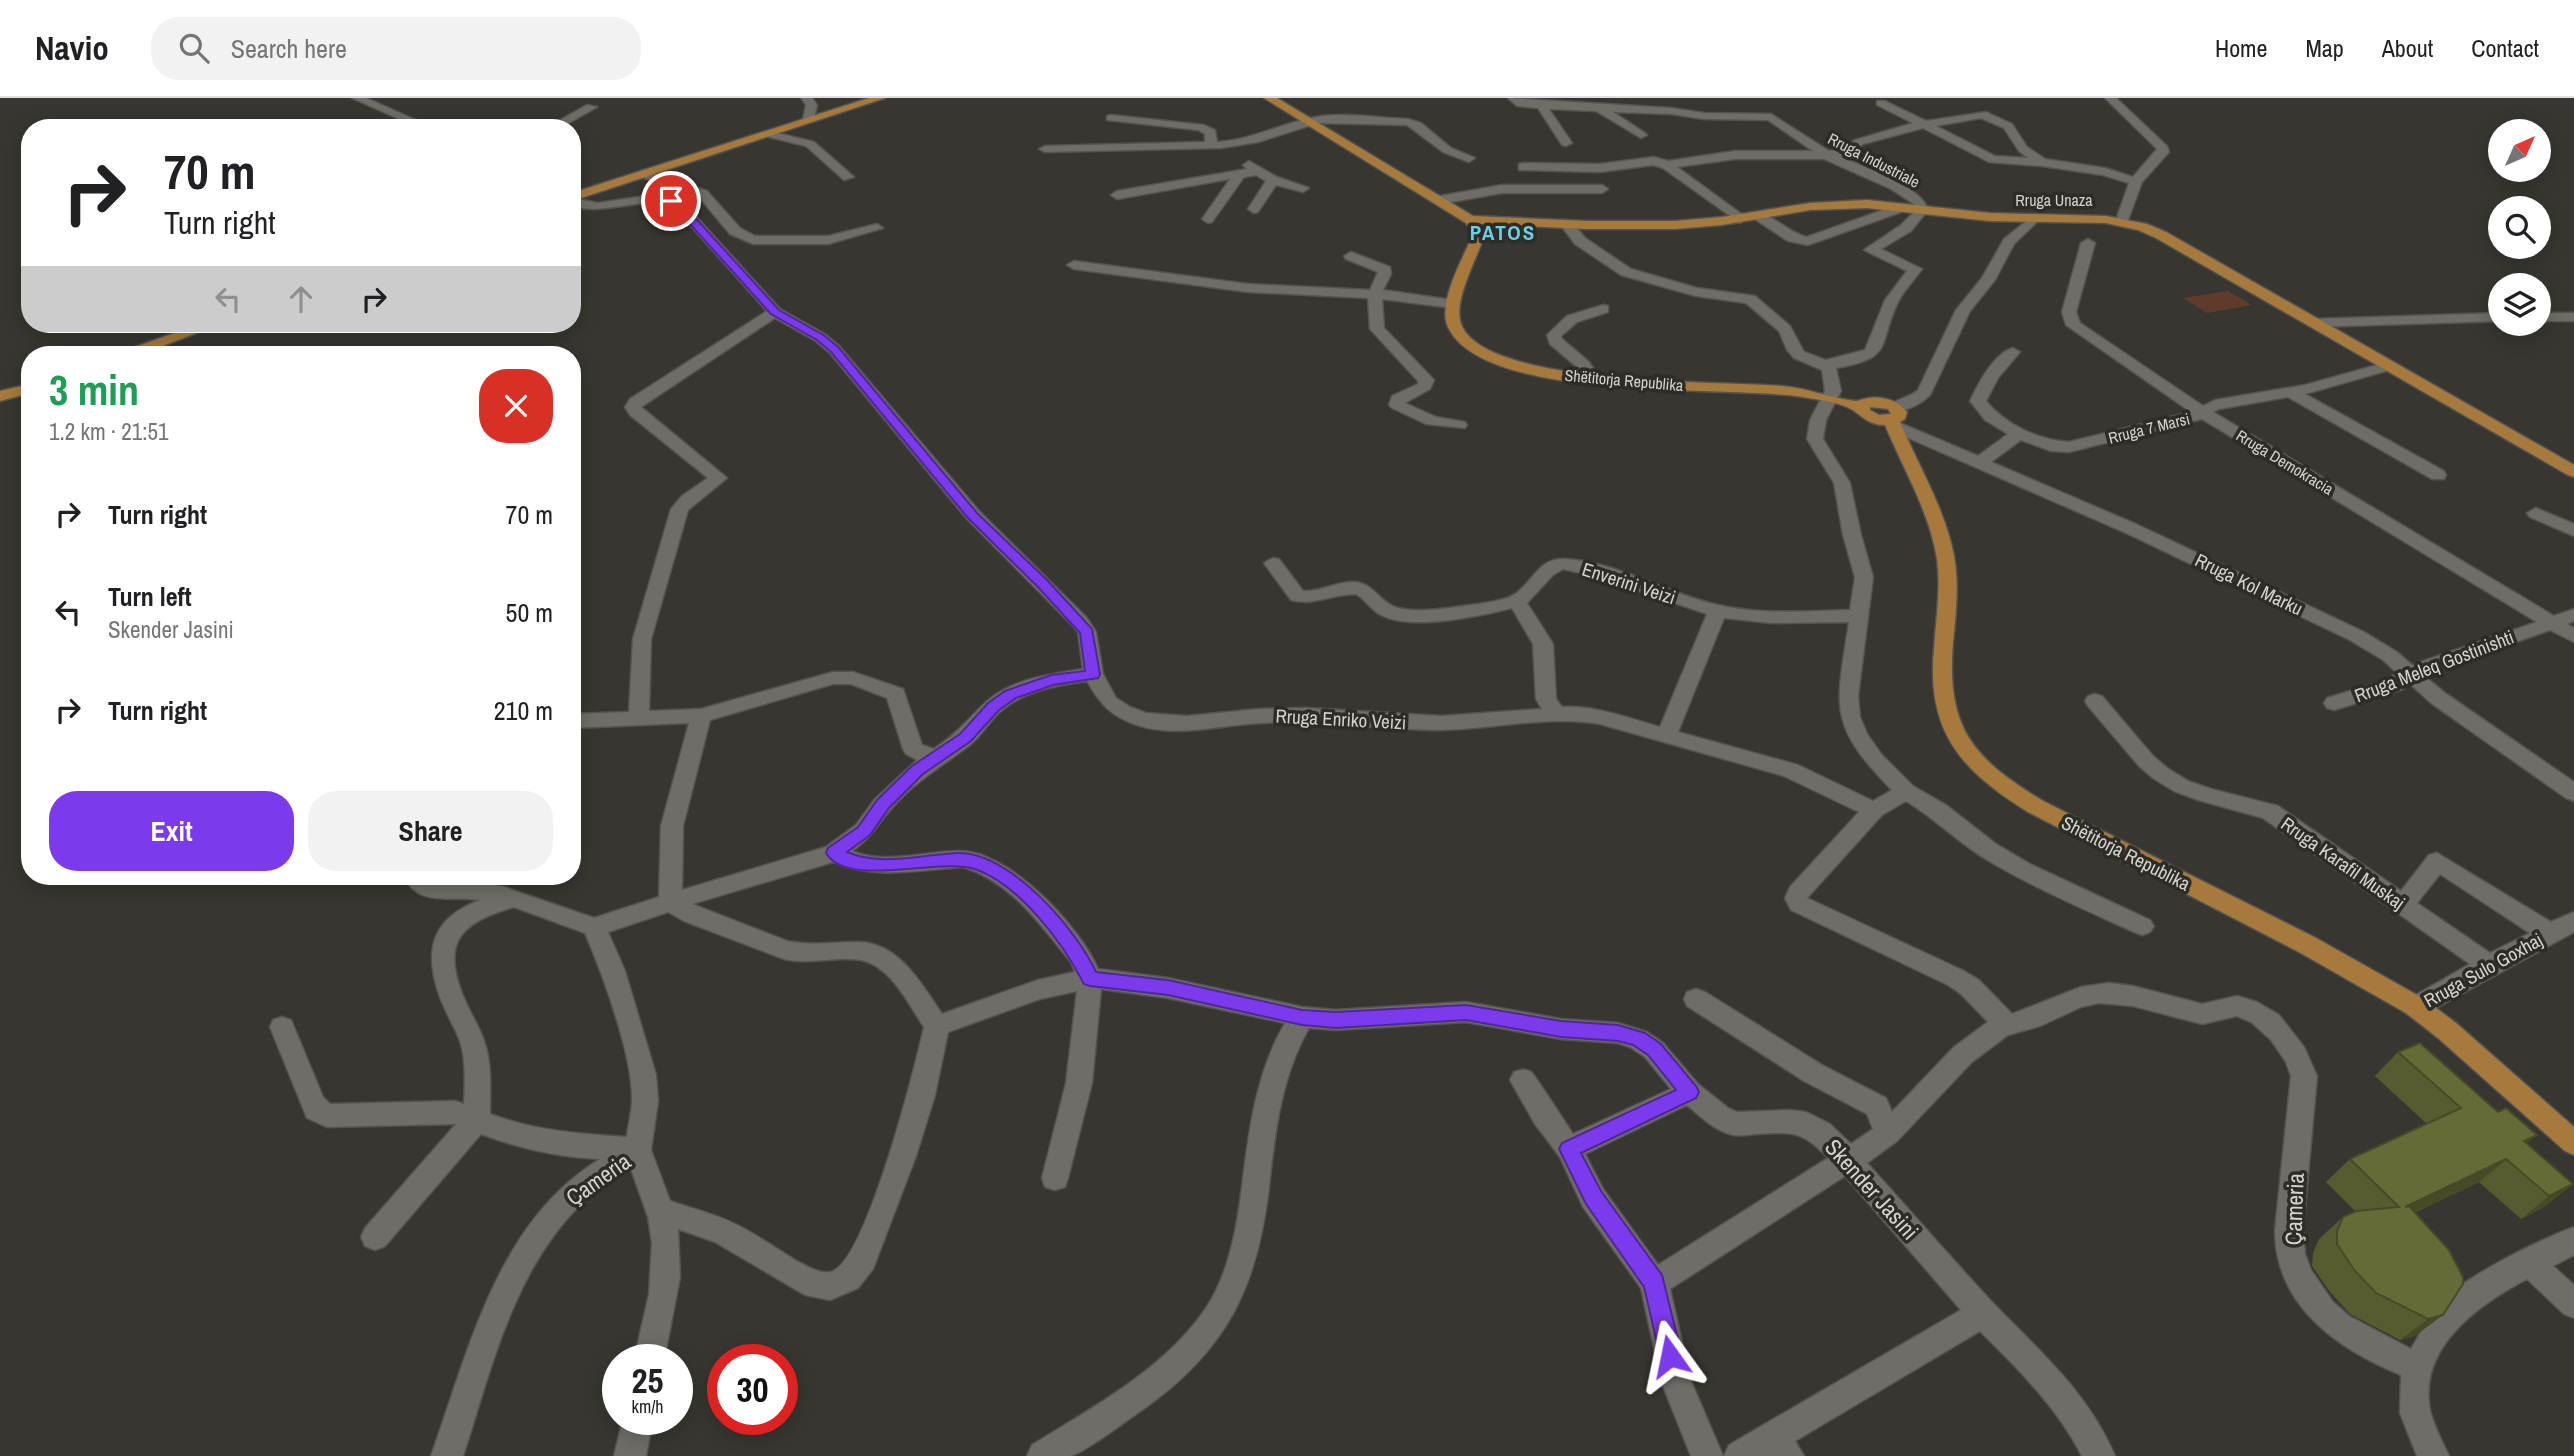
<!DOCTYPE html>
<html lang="en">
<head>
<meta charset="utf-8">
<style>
  body { margin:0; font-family:"Archivo Narrow",sans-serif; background:#f2f2f2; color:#202124; height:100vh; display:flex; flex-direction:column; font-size:26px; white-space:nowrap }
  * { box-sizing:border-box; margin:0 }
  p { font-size:23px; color:#757577 }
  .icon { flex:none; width:38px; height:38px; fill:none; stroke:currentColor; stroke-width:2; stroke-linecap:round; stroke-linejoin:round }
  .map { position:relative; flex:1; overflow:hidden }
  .panel { position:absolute; left:21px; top:248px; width:560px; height:539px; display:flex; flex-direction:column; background:#fff; border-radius:28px; box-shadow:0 4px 18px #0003 }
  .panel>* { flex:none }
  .banner { position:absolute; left:21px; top:21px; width:560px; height:214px; border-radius:28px; box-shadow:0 4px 18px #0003; background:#fff; color:#202124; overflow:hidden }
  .needle { width:46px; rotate:45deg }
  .tools { position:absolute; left:2488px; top:21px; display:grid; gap:14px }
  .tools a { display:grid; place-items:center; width:63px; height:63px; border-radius:50%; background:#fff; box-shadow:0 4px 18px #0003; font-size:35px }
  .speed { position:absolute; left:602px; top:1246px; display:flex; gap:14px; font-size:35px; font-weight:700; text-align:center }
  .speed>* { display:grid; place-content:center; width:91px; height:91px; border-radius:50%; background:#fff; box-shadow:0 4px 18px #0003; line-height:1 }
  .speed small { font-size:18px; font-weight:400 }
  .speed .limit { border:10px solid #d22; background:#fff; color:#111 }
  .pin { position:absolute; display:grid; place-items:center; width:60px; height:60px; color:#fff; margin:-30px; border:4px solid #fff; border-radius:50%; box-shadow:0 2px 7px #0007 }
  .me { position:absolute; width:77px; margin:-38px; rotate:348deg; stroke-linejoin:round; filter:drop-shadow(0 0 5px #0008) }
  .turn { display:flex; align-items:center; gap:24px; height:147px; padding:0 28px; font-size:32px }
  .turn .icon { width:91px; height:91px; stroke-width:2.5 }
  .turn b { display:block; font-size:49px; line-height:60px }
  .lanes { display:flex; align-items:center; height:66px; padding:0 28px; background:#0003; justify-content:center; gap:35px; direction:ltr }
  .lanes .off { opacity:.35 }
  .round { display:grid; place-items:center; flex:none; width:74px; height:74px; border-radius:28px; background:#f2f2f2 }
  .head { display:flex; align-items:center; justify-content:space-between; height:119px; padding:0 28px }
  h1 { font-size:42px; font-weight:700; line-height:52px; color:#1e9e55 }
  .button { display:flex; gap:14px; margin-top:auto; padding:14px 28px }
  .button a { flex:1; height:80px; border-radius:28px; background:#7c3aed; color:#fff; font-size:28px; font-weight:700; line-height:80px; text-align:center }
  .button a+a { background:#f2f2f2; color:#202124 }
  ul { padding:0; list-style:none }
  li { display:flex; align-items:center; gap:21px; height:98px; padding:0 28px }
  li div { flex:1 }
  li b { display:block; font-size:26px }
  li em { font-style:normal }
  header { display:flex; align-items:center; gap:42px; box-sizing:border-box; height:98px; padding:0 35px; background:#fff; border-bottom:2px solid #e0e0e0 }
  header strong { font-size:33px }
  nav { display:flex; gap:38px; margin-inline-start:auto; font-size:24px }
  .search { width:490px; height:63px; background:#f2f2f2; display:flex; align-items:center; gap:18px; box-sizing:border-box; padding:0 24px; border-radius:28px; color:#757577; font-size:26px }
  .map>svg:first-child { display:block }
  .green { fill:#5f3b2c }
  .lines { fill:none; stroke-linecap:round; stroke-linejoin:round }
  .minor-casing { stroke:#545350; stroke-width:3 }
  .major-casing { stroke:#545350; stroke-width:3 }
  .minor { fill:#6f6d68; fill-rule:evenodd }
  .major { fill:#a67a3d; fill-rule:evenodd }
  .wall { fill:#565c2f }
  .shaded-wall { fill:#464b26 }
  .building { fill:#646b37; stroke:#464b26; stroke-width:2 }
  .route { fill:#7c3aed; stroke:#51269a; stroke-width:2 }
  .labels { text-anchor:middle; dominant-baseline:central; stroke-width:7; stroke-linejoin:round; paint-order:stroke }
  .far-street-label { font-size:16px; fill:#d3d2cf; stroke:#2d2c27 }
  .street-label { font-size:19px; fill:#d3d2cf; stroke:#2d2c27 }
  .far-district-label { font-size:21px; font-weight:bold; letter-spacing:2px; fill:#69d1e5; stroke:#2d2c27 }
  .near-street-label { font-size:23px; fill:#d3d2cf; stroke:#2d2c27 }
</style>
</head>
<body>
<header>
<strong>Navio</strong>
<div class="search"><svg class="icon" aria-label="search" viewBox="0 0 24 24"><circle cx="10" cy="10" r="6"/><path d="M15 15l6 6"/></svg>Search here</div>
<nav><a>Home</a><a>Map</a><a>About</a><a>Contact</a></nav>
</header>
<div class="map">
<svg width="2574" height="1358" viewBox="0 0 2574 1358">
  <rect width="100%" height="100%" fill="#373631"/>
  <polygon class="green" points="2228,193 2252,207 2207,215 2183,200"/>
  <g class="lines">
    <defs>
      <g id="minor">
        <polygon points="352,0 366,0 434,30 419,30"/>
        <polygon points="801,0 812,0 817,7 813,24 803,22 806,7"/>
        <path d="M1508,0l163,10 33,5 67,1 58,37 15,-2 11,-9 58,-17 -36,-18v-4h8l41,20 60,-9 26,12 15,23 18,12 60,9 28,9 24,-28 -52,-51h11l51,48 2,6 -27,30 -14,38 -6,4 -6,-4 13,-37 -26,-8 -61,-9 -53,-4 -66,-34 -60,16 -11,9 -11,4c22,10 81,29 87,53l-17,21 -30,18 41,20c-7,10 -17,20 -23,31 -22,44 -3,58 -63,68l5,23 -15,29 -3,19 27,44 11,52 12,42 -15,119 2,21 7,17 15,21 31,31 33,19 50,39 34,20 120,56 4,6 -4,6 -8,3 -8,-3c-50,-23 -102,-45 -150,-74 -27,-17 -50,-40 -78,-57l-24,14 -75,83 157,73 15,9 33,34 69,-27 28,-4 24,3 69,18 35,-8 20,6 22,13 25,32 13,29 -14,154 2,24 6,16 22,32 16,14 62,33c9,-15 17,-32 29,-46 27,-28 97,-62 134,-76v28l-21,11 21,19v33l-10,-4 -37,-35c-49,26 -109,68 -97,131 4,16 12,31 19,46h-32l-17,-43 1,-38c-63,-26 -126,-69 -126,-145l16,-154 -5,-14 -15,-22 -20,-18 -14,-6 -35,8 -69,-18 -34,-3 -18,4 -41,19 -32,9 -36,27 -75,79 -30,22c42,46 83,94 125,139 47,49 96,90 123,154h-33c-25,-49 -63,-86 -102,-125l-185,110 9,15h-80l5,-11 232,-135 -116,-134 -175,113 21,92 32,75h-32l-30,-75 -20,-93 -58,-81 -23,-50 -25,-33 -25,-44 4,-8c6,-2 11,-4 17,0 4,3 35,52 42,62l98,-45 -26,-32 -15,-10 -12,-4 -57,-4 -95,-17 -130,8 -27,-2c-28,49 -34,104 -40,159 -12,102 -43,164 -127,223 -15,10 -56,42 -72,46 -13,0 -29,0 -43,0l5,-11c61,-38 133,-76 174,-137 23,-34 31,-81 36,-121 7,-57 14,-114 43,-164l-117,-25 -67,-9 -9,94 -24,95 -3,9 -10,3 -10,-3 -3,-9 24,-95 11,-92 -37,8 -92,33 -13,63 -19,61 -43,113 -15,19 -28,12 -25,-5 -90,-53 -37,-13 2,48 -16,83h-30l15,-66 3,-51 -4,-26 -17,-48c-18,11 -37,22 -52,37 -66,66 -88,164 -116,250h-32c38,-106 66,-234 169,-297 -43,-2 -79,-10 -119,-25l-96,112 -10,4 -10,-4 -4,-9 4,-9 91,-104 -129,3 -20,-9 -37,-91 3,-7 9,-3 9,3 32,77 7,7 125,-3 9,3c1,-20 2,-40 -3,-60 -5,-15 -14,-29 -20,-44 -18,-48 -11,-81 39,-100 -29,-5 -60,8 -76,-23h23l6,5h8l33,-1 30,6 90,31 65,-21 2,-71 28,-103 -117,5v-14l57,-2 4,-73 38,-130 11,-13 26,-18 -78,-63 -5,-8 5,-8 137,-88 -94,-105c-34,-10 -67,10 -101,0v-8l26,5 54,-8 29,5 99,109 46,26 14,12 139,164 108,107 9,14 7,42 13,24 14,9 16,6 41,3 72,-7 47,-1 135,8 101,-7 -6,-10 -3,-55 -21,-36c-32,8 -101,23 -131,7 -10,-5 -16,-16 -25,-21 -24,0 -42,12 -65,6l-27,-37 9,-5 6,1 24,32c18,1 34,-10 52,-9 19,2 24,19 40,25 20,8 67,-1 90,-4 10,-2 22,-3 30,-9 18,-12 24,-37 50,-35 53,3 102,35 153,46 43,10 88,6 132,5l5,-33 -12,-42 -9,-52 -27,-44 3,-19 15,-29 -3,-21 -28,-12 -7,-8 -8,-19 -33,-28 -50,-7 -75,-21 -46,-31 -15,-20 6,-4 5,1 14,17 46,31 66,19 58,8 35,30 14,26 22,8 39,-10 20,-50 22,-29 -43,-21 37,-25 15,-15 -2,-6 -23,-15 -67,-30h-89l-58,8 67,49 2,3 -6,4 -77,-55 -10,-3 -53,7 -81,-2v-6l4,-1 77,1 54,-7 14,4 67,-10h78l-45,-31 -64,-1 -33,-5 -58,-2 32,21 2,2 -6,3 -45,-27 -47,-2 23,34 -6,3 -4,-1 -24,-37 -21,-2zM1981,20l23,10 15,23 9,7 -33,-2 -59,-30zM775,220l41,23 14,12 137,166 106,107 5,6 5,37c-32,5 -72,10 -97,33 -19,18 -28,31 -52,47l-12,-4 -19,-56 -50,-17h-20l-132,37 -52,2 2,-72 37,-129 39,-32 -86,-71zM1563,471l32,7 112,38 -47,113c-32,-9 -65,-22 -98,-20l-6,-8 -3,-55 -26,-41 26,-28zM1724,520l47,5 78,-1c-13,86 -22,102 43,168l-19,11 -75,-36 -120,-33zM1087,583c14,24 24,35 50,44 39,13 83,0 123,-2 60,-4 120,7 181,7 53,-1 107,-15 159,-6l184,52 75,36 -69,75 -5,11 6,12 157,75 13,9 27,28 -34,25 -62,65 -6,-14 -64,-33 -117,-73 -9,-3 -9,3 -3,7 3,7 117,75 63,33 6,15 -22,15 -21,-20 -24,-12 -16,-2 -53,2 -9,-4 -30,-24 -35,-41 -16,-11 -29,-9 -57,-4 -95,-17 -130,8 -34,-3 -134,-29 -70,-9c-18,-42 -89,-119 -139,-118 -33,0 -75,14 -107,0 21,-15 23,-24 39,-42 23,-27 51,-43 79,-64 12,-10 20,-25 32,-35 24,-20 56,-25 85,-29zM833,586h18l36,14 16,51 3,5 11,6 -42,39 -19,26 -30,22 -144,43 1,-64 27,-106zM833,764c41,18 86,8 130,5 49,15 77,58 108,95l4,10 -37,8 -96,34c-20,-29 -43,-72 -84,-72 -23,0 -47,4 -71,-1l-95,-37zM514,809l71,26c18,42 48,123 47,167 0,12 -4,25 -5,37 -48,-3 -92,-6 -137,-23 0,-23 2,-48 -5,-70 -4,-14 -12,-26 -18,-39 -27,-59 -11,-82 47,-98zM668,814l16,9 100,38c26,6 53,-3 77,1 30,6 48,45 63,67 -8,37 -59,240 -94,245 -12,2 -25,-7 -35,-12 -21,-13 -42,-28 -64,-38 -20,-9 -41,-14 -61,-21l-19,-51 7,-49 -2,-26 -31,-104 -17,-39zM1687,1007c14,12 28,26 46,30 7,1 15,0 22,-1 37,-2 47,-4 73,24l-170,107 -55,-76 -18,-35z"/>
        <polygon points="587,7 597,9 560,30 546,30"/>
        <path d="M1111,17l93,10 11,5 2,12c35,-2 65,-19 99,-25 29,-5 63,1 92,2l13,4 30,25 24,10 -6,4 -26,-10 -36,-27 -89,-2 -60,19 -37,6 -176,4 -6,-3 6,-3 160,-4v-8l-7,-4 -91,-10v-4z"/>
        <polygon points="769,33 814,44 854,79 844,82 806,48 765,38 763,36"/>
        <polygon points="1249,63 1277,79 1309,90 1303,94 1276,87 1258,114 1254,115 1248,111 1266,83 1256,77 1244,79 1212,124 1208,125 1202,121 1230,81 1117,101 1111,97 1117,93 1247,71 1243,67"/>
        <polygon points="645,72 707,93 740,130 755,138 828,138 877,126 883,130 828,146 753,146 730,136 699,99 641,79 641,73"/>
        <polygon points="1502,87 1602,87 1608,91 1602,95 1502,95 1440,106 1434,102 1440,98"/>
        <path d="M1900,106l4,1v6l-96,34 -20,-4 -38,-25 2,-3c18,-2 36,20 55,24z"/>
        <path d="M2034,117l6,4 -26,25 -19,36 -25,31 -40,84c-10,10 -26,18 -40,15l-3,-3c8,-8 22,-9 31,-17l38,-80 26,-32 22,-39z"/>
        <path d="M2088,141l7,4 -19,69 4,11 123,83 12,-6 90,-15 83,-23 5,1 2,3 -2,3 -88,25 139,77 2,4 -2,4h-12l-144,-82 -69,12 -6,3 341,204 20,-7v12l-7,3 7,4v14l-24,-12 -127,45 22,18 129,89v19l-8,-3 -135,-95 -22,-20 -6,6 -69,21 -7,-2 -3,-5 3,-5 62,-19 8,-6 -14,-13 -33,-20 -224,-107 -238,-104 -2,-3 2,-3h12l78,33 30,-22 -23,-14 -15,-19c8,-17 24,-48 43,-53l7,4 -22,26 -12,23c20,24 52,39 83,41l122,-30 -125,-87 -4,-13 19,-69zM2202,321l335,203 -125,43 -15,-13 -33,-20 -226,-107 -147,-63 30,-22 30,11 18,1z"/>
        <polygon points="1351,154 1390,169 1391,176 1383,192 1452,202 1459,206 1452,210 1382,201 1384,230 1434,282 1430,291 1405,305 1436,319 1465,324 1467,327 1465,330 1426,326 1392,310 1389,307 1392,298 1418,286 1418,283 1370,231 1368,200 1248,194 1074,171 1067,167 1074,163 1248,186 1370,192 1378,174 1346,161 1344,158"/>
        <polygon points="1603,207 1608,208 1608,214 1577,224 1561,238 1562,241 1589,264 1601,282 1593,287 1588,285 1578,270 1550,246 1547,237 1567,218"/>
        <polygon points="2501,215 2501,223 2313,229 2306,225 2313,221"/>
        <rect x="2539" y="215" width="35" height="8"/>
        <polygon points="2536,410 2574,426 2574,438 2530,419 2527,415"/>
        <path d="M2095,596l7,2 51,60 14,12 21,13 23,8 67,17 123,85 28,-36 8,-2 114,69 23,-10v20l-149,82 -9,3 -9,-3 -3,-7 3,-7 63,-36 -207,-146 -65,-18 -24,-9 -21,-13 -14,-12 -51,-60 -3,-5 3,-5zM2440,776l90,59 -40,20 -73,-50z"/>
        <polygon points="623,1321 653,1321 646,1358 614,1358"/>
      </g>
      <g id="major">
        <polygon points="869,0 885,0 572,103 572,95"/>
        <path d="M1264,0h13l196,118 114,5h88l47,-4 88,-14 57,-3 123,13 116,3 41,8 19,8 408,233v12l-6,-2 -412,-237 -18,-8 -32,-7 -116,-2 -123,-13 -57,2 -88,15 -47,4h-88l-108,-5 4,6v9c-7,21 -28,59 -23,81 13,67 265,61 322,66 25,2 48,12 73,15 4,0 4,-1 9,-2 15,-4 33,0 43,13l-2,7 -5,3c18,43 45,87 54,134 5,28 2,57 -1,86 -7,86 19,116 90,159l273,137 108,61 32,24 118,104v28l-9,-4 -127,-113 -32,-25 -107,-61 -271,-140c-66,-41 -102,-80 -94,-163 2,-30 7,-59 3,-90 -7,-46 -34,-91 -52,-134 -15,0 -21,-7 -32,-15 -15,-9 -40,-11 -57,-14 -75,-10 -308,6 -347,-67 -13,-23 12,-67 22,-90v-9l-5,-7zM1870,309l18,2 3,5 -12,1 -9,-5z"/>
        <polygon points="200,226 220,226 139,257 119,257 121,254"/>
        <polygon points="30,286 30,295 0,303 0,293"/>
      </g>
    </defs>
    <use href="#minor" class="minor-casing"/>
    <use href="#major" class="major-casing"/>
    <use href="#minor" class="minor"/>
    <use href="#major" class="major"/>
  </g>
  <polygon class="wall" points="2398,954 2537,1037 2526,1045 2573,1086 2544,1109 2521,1121 2479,1084 2414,1115 2463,1179 2415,1238 2400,1242 2350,1216 2330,1194 2312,1168 2313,1155 2319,1141 2343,1119 2355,1113 2326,1084 2350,1061 2427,1026 2375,978"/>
  <g class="shaded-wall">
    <polygon points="2537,1037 2479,1084 2379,1131 2405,1109"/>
    <polygon points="2573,1086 2544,1109 2521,1121 2549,1098"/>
    <polygon points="2443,1217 2415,1238 2400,1242 2428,1221"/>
  </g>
  <polygon class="building" points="2420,945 2498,1014 2506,1010 2537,1037 2524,1043 2573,1086 2549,1098 2506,1061 2405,1109 2409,1108 2449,1152 2463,1179 2463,1186 2443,1217 2428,1221 2376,1195 2355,1173 2337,1146 2337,1133 2343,1119 2356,1113 2399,1109 2350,1061 2461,1010 2398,954"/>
  <path class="route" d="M671,100l9,3 99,109 46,26 14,12 138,165 71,68 44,48 8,45 -2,4 -45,7 -37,13 -17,12 -28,31 -48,33 -34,34 -19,27 -23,17c34,15 76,2 112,1 51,-1 118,77 137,119l72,8 134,30 34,2 130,-7 95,16 57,4 27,8 16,11 35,42 3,6 -3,6 -115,55 20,38 61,84 20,81 -4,8 -8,3 -8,-3 -18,-77 -58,-83 -27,-55 3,-6 114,-53 -28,-35 -15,-10 -15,-4 -57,-4 -95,-17 -130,8 -34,-3 -134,-30 -78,-9 -6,-2c-21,-41 -64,-99 -109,-115 -34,-12 -128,20 -149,-16l2,-5 30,-21 19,-27 35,-34 48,-32 28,-31 17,-12 46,-16 34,-4 -5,-38 -42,-46 -70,-69 -137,-166 -14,-12 -46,-26 -98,-109 -6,-4z"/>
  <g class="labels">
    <g class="far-street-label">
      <text transform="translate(1874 62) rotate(27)">Rruga Industriale</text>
      <text x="2054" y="102">Rruga Unaza</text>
      <text transform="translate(1624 282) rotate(5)">Shëtitorja Republika</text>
      <text transform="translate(2149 330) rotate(-14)">Rruga 7 Marsi</text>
      <text transform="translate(2285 364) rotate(31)">Rruga Demokracia</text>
    </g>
    <g class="street-label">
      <text transform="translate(1629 485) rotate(18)">Enverini Veizi</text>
      <text transform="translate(2249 486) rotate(26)">Rruga Kol Marku</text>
      <text transform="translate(2434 568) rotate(-21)">Rruga Meleq Gostinishti</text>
      <text transform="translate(1341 621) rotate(3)">Rruga Enriko Veizi</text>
      <text transform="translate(2126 755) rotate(27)">Shëtitorja Republika</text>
      <text transform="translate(2343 765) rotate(35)">Rruga Karafil Muskaj</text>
      <text transform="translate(2483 872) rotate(-29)">Rruga Sulo Goxhaj</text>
    </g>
    <g class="far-district-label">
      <text x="1503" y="134">PATOS</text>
    </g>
    <g class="near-street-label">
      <text transform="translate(598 1081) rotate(-35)">Çameria</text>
      <text transform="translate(1872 1091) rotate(48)">Skender Jasini</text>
      <text transform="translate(2294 1111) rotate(-88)">Çameria</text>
    </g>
  </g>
</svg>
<div class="tools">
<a><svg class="needle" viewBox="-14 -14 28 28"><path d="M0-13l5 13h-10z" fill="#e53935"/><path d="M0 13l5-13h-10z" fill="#757577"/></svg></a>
<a><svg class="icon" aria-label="search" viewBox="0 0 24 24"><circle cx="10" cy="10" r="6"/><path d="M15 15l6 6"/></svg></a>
<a><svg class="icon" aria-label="layers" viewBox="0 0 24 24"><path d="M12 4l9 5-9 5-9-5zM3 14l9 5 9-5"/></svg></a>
</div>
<div class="speed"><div>25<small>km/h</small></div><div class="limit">30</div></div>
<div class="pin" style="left:671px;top:103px;background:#d93025"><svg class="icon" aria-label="arrive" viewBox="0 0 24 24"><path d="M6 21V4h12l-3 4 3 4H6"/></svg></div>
<svg class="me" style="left:1670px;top:1258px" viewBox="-20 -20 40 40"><path d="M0-17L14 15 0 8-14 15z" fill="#7c3aed" stroke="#fff" stroke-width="4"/></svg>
<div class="banner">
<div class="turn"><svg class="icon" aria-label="right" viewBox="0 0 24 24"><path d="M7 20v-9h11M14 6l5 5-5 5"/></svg><div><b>70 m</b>Turn right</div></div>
<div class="lanes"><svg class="icon off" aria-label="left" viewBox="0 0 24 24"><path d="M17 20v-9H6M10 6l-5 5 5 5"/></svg><svg class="icon off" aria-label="ahead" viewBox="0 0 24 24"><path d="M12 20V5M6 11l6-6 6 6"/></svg><svg class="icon" aria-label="right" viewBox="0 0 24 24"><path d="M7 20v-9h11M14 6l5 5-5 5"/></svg></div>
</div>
<section class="panel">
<div class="head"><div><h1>3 min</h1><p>1.2 km · 21:51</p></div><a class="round" style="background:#d93025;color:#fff"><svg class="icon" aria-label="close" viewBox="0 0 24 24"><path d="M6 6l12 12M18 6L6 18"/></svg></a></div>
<ul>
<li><svg class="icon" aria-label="right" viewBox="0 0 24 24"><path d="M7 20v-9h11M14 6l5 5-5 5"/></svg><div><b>Turn right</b></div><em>70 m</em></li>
<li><svg class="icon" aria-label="left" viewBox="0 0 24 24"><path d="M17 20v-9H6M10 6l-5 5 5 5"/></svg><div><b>Turn left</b><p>Skender Jasini</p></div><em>50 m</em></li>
<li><svg class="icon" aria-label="right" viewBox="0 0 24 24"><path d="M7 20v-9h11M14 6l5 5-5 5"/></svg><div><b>Turn right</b></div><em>210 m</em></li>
</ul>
<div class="button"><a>Exit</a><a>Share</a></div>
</section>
</div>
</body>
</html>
